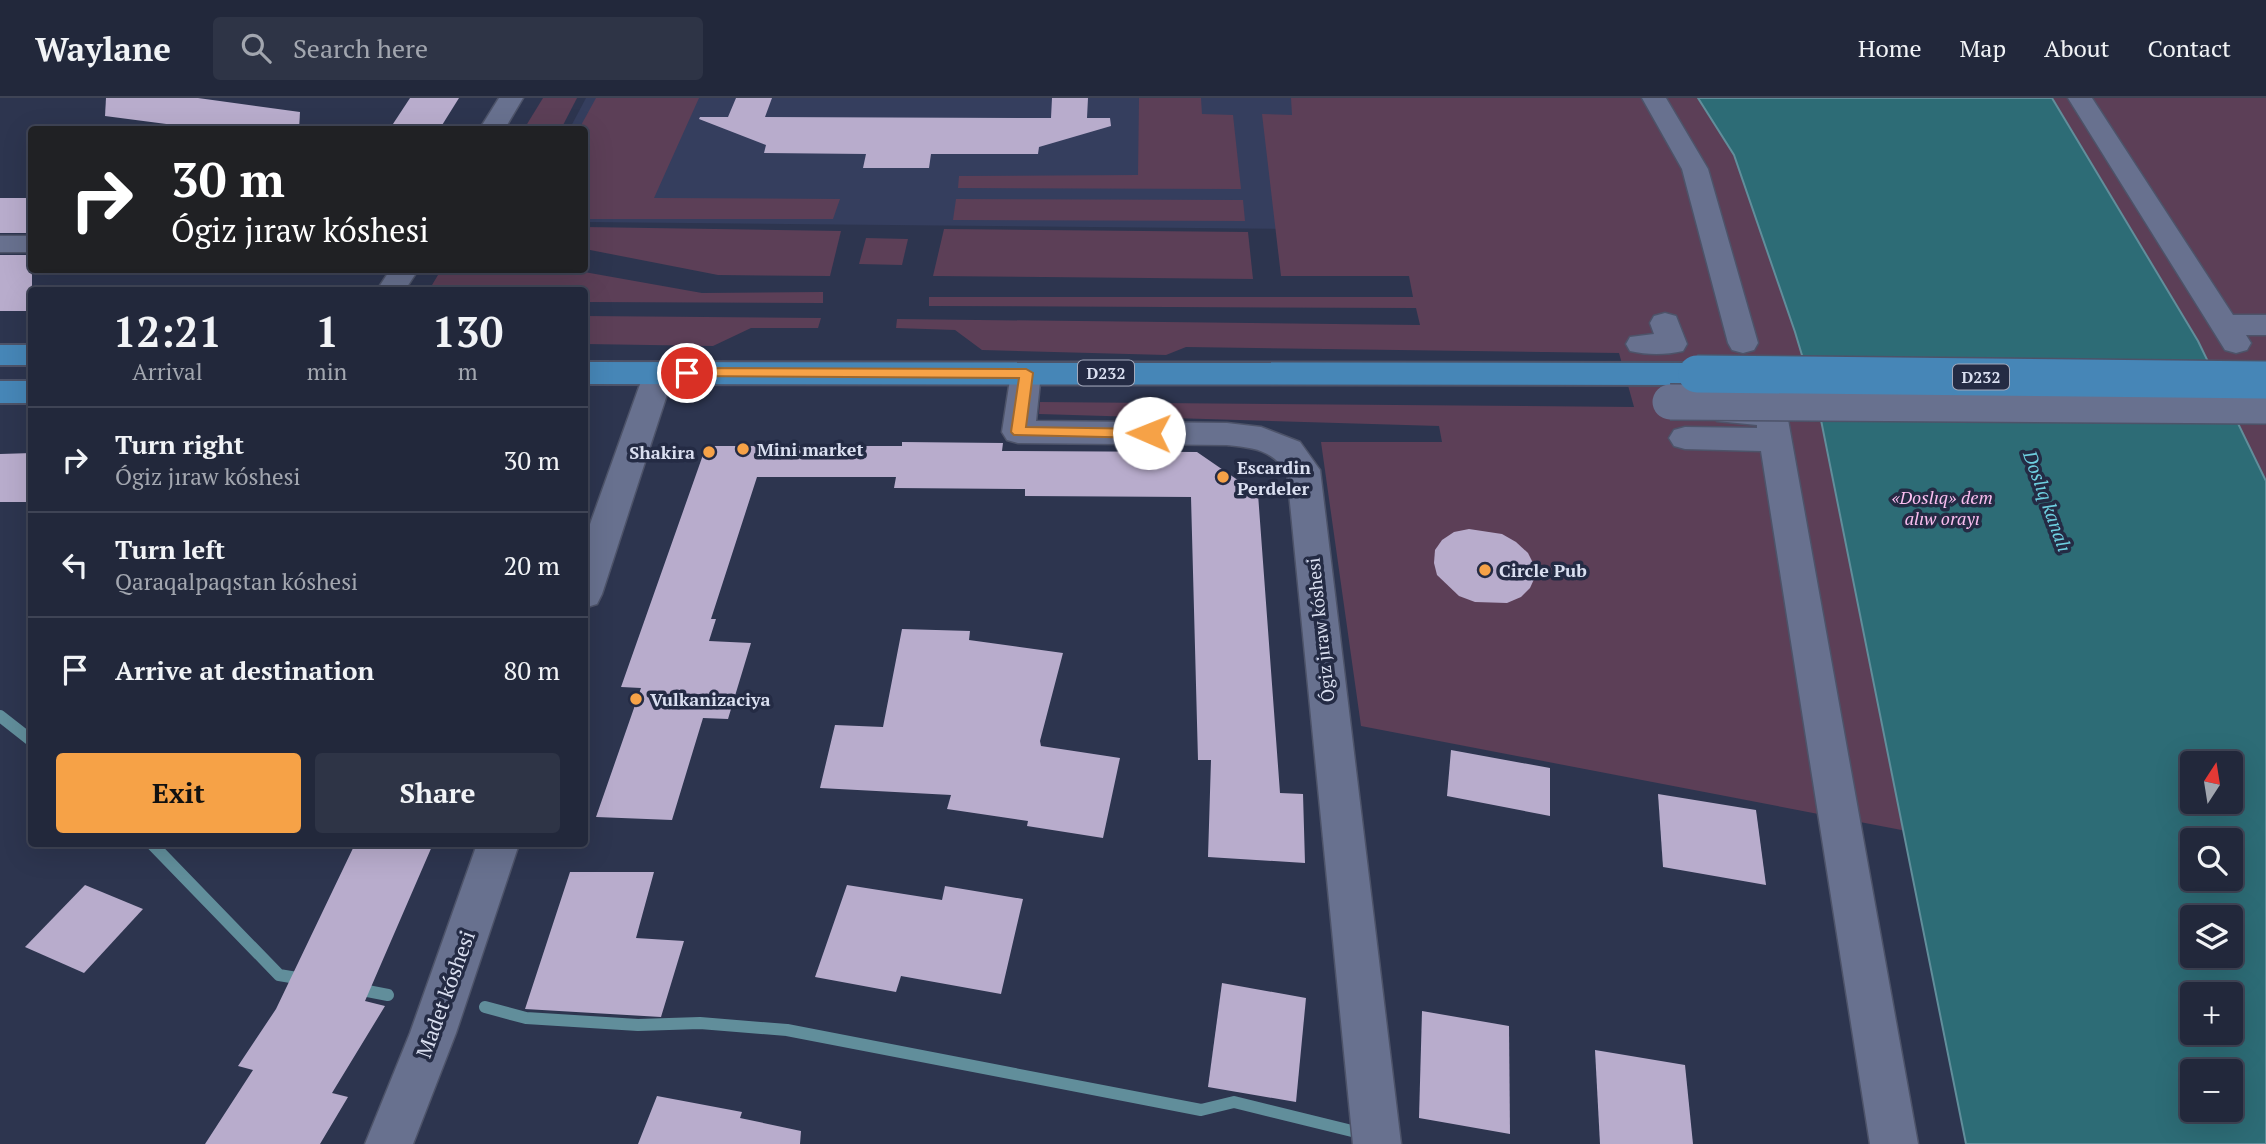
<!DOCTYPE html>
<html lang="en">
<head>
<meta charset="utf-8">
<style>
  body { margin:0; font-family:"PT Serif",serif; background:#2e3446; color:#f1f3f6; height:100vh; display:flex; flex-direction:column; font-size:26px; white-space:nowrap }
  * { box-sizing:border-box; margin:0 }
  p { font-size:23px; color:#a2a6af }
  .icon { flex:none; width:38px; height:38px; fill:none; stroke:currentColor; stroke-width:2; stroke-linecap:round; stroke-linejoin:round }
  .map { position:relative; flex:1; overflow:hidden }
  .details { position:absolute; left:28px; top:189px; width:560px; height:560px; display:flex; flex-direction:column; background:#22283b; border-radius:7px; box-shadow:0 7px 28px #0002,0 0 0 2px #3f4455 }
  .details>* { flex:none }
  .top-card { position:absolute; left:28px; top:28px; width:560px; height:147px; border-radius:7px; box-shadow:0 7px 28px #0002,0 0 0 2px #3f4455; background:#202124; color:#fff; overflow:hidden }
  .needle { width:46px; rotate:12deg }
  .buttons { position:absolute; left:2180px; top:653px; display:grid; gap:14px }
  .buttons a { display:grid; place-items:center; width:63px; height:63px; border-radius:7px; background:#22283b; box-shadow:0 7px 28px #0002,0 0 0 2px #3f4455; font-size:35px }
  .pin { position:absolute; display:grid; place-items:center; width:60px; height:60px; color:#fff; margin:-30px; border:4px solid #fff; border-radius:50%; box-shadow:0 2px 7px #0007 }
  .me { position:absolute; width:77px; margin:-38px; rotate:271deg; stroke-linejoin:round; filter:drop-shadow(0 0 5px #0008) }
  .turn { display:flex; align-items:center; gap:24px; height:147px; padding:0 28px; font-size:32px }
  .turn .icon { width:91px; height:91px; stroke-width:2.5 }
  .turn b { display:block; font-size:49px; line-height:60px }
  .eta { display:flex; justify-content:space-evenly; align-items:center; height:119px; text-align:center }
  .eta b { font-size:42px; font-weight:800; line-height:49px }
  .button { display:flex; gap:14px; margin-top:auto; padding:14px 28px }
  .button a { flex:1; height:80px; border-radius:7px; background:#f6a247; color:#111; font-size:28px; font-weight:800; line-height:80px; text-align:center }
  .button a+a { background:#2e3446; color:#f1f3f6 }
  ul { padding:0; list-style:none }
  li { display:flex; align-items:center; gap:21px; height:105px; padding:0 28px; border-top:2px solid #3f4455 }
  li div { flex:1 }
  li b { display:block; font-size:26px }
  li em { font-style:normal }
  header { display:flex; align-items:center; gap:42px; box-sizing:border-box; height:98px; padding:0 35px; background:#22283b; border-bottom:2px solid #3f4455 }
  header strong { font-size:33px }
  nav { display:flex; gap:38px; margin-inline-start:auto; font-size:24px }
  .search { width:490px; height:63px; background:#2e3446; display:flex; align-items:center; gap:18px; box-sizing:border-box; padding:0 24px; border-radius:7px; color:#a2a6af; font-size:26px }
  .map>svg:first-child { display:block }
  .built { fill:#353e5e }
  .green { fill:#5c3f57; fill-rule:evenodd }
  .water { fill:#2d6c76; stroke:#618e9b; stroke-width:2; fill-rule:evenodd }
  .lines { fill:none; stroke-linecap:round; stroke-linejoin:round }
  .stream { stroke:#618e9b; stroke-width:12 }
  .building { fill:#b8accc }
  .minor-casing { stroke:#4d5369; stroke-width:3 }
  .major-casing { stroke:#4d5369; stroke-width:4 }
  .minor { fill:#68718f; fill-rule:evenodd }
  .major { fill:#4686b7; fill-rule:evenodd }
  .minor-bridge-casing { stroke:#4d5369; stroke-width:38; stroke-linecap:butt }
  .major-bridge-casing { stroke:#4d5369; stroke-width:40; stroke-linecap:butt }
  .minor-bridge { stroke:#68718f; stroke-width:35 }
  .major-bridge { stroke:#4686b7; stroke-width:37 }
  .route { fill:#f6a247; stroke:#a0692e; stroke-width:2 }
  .poi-dot { fill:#f6a247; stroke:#242b44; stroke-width:2.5 }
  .labels { text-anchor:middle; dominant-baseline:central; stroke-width:7; stroke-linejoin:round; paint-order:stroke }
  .shield { fill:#242b44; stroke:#a3a9bc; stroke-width:2 }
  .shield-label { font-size:16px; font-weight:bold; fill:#dadff0 }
  .poi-label { font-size:18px; font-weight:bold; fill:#dadff0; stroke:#242b44; text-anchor:start }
  .park-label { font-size:18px; font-style:italic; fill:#fbbef0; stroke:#242b44 }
  .street-label { font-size:18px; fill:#dadff0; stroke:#242b44 }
  .water-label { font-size:19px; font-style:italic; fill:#6ed0e1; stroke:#242b44 }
  .near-street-label { font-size:21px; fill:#dadff0; stroke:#242b44 }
</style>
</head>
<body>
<header>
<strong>Waylane</strong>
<div class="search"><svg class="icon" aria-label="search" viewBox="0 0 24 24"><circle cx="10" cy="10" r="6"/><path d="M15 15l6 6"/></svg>Search here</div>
<nav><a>Home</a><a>Map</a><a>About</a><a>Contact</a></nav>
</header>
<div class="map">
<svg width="2266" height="1046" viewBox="0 0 2266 1046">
  <rect width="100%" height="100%" fill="#2d354f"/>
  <polygon class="built" points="586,0 1374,0 1399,132 585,124 584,32 569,32"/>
  <g class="green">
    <polygon points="543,0 577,0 561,31 524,31"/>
    <polygon points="596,0 699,0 654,100 840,101 833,121 585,121 584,32 579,31"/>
    <polygon points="1139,0 1201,0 1202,16 1233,17 1241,91 958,90 959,78 1138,77"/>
    <path d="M1291,0h975v802l-905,-174 -40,-284h121l-3,-16 -400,-12 1,-12 594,5 -15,-54 -433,-6 -20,8 -184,-5 -27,-20 -59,-2 1,-9 523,6 -4,-17 -487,-2v-9h484l-4,-21h-128l-19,-162 30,1zM2193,665h38v39h-38zM2193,742h38v38h-38z"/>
    <polygon points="956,101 1243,102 1245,123 953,122"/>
    <polygon points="585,129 841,133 830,178 718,177 585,151"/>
    <polygon points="944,131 1248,134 1253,181 933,178"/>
    <polygon points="866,140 908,141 902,167 859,166"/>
    <polygon points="441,172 573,172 702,195 823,194 823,205 585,204 584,192 429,192"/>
    <polygon points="585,218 821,220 818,230 751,230 713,248 585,246"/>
  </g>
  <path class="water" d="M1698,0h354l146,243 68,140v663h-300l-146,-729 -25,-83 -61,-177zM2193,665h38v39h-38zM2193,742h38v38h-38zM2193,819h38v39h-38zM2193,896h38v38h-38zM2193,973h38v39h-38z"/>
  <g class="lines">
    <g class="stream">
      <polyline points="0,618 32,643"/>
      <polyline points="152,746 279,877 303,881"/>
      <polyline points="357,891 388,897"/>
      <polyline points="485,909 526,920 638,927 700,925 787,932 1201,1012 1234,1004 1352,1033"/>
    </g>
  </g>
  <g class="building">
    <polygon points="106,0 198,0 300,14 299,32 197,30 105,18"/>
    <polygon points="410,0 459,0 439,32 389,32"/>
    <polygon points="736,0 772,0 765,19 1051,20 1052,0 1088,0 1087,20 1110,20 1111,28 1039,49 1038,56 931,56 929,70 863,70 866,56 764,55 766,47 699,21 700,19 728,19"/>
    <rect x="0" y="100" width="32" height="35"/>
    <rect x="0" y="157" width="32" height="56"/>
    <polygon points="902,344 1003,345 1002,353 1197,354 1258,396 1280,695 1303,696 1305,765 1208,759 1211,662 1198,662 1191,399 1025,398 1025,391 894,390 896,379 757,379 711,521 716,521 709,543 751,545 728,621 703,620 672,722 596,719 641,590 621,589 704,354 713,348 902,348"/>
    <polygon points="32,355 32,404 0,404 0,356"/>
    <polygon points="1469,431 1502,436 1516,444 1528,455 1534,467 1535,479 1530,490 1521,499 1507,505 1475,504 1459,498 1437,477 1434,465 1435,452 1442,442 1454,434"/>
    <polygon points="902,531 970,533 969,542 1063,555 1040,643 1041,648 1120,660 1103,740 1027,728 1028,723 947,711 951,697 820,690 835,627 883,629"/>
    <polygon points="1451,652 1550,670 1550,718 1447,698"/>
    <polygon points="1658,696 1756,712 1766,787 1663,769"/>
    <polygon points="355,746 433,746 365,903 385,908 332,995 348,999 320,1046 205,1046 253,972 238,968 276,911"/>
    <polygon points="570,774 654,774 636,840 684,843 661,919 525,911"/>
    <polygon points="85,787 143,811 84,875 25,849"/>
    <polygon points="847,787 942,802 945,788 1023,801 1001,896 901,878 896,894 815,879"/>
    <polygon points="1222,885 1306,900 1296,1004 1208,989"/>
    <polygon points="1422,913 1509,928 1510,1036 1419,1020"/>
    <polygon points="1595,952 1685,967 1693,1046 1600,1046"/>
    <polygon points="657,998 742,1014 740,1020 801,1033 800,1046 638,1046"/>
  </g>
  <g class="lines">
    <defs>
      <g id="minor">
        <polygon points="499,0 523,0 504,32 479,32"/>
        <polygon points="1642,0 1666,0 1708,71 1758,245 1754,252 1743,255 1732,252 1728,245 1682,71"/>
        <polygon points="2068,0 2092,0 2233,217 2266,217 2266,237 2246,237 2251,245 2247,252 2236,255 2225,252"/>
        <rect x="0" y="138" width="32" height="16"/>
        <polygon points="390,172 418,172 405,192 377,192"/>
        <path d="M1665,215l11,3 11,28 -4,7c-17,4 -36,4 -53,0l-4,-7 4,-7 24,-3 -4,-11 4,-7z"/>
        <polygon points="659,265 670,268 674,275 602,496 597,506 584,510 584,443 644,275 648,268"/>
        <path d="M1026,265l11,3 4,7 -5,48 191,2 34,4 39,15 20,28 81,674h-48l-66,-672c-17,-23 -33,-24 -60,-27l-209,-2 -11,-3 -5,-8 9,-59 4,-7z"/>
        <polygon points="1728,304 1771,305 1782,308 1787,316 1918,1046 1870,1046 1761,353 1685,351 1674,348 1669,340 1674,332 1685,329 1757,330 1757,327 1717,323 1712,315 1717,307"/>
        <polygon points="477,746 519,746 456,935 413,1046 365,1046 410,935"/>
      </g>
      <g id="major">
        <rect x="0" y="247" width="32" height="20"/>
        <polygon points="584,264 1697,265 1708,268 1713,276 1708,284 1697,287 584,286"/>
        <rect x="0" y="283" width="32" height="22"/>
      </g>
    </defs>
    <use href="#minor" class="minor-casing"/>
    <use href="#major" class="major-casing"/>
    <use href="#minor" class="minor"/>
    <use href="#major" class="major"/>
    <defs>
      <polyline id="minor-bridge" points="1670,304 2266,308"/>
      <polyline id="major-bridge" points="1697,276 2266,282"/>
    </defs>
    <use href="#minor-bridge" class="minor-bridge-casing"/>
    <use href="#major-bridge" class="major-bridge-casing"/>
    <use href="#minor-bridge" class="minor-bridge"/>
    <use href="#major-bridge" class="major-bridge"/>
  </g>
  <polygon class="route" points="687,270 1026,271 1033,275 1026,329 1149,331 1156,335 1149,340 1014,337 1011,334 1019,280 682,278 680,275"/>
  <g class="poi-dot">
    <circle cx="743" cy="351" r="7"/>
    <circle cx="709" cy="354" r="7"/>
    <circle cx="1223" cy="379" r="7"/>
    <circle cx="1485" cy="472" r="7"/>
    <circle cx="636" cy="601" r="7"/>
  </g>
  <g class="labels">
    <g class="shield">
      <rect x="1078" y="262.5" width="56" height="25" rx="5"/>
      <rect x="1953" y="266.5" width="56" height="25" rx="5"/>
    </g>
    <g class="shield-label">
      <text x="1106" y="275">D232</text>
      <text x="1981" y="279">D232</text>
    </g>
    <g class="poi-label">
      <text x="757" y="351">Mini market</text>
      <text x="695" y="354" text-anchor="end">Shakira</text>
      <text x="1237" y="369">Escardin<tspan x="1237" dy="21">Perdeler</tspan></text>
      <text x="1499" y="472">Circle Pub</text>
      <text x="650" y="601">Vulkanizaciya</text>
    </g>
    <g class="park-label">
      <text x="1942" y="399">«Doslıq» dem<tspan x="1942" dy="21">alıw orayı</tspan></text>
    </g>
    <g class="street-label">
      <text transform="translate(1320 532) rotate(-96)">Ógiz jıraw kóshesi</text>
    </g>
    <g class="water-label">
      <text transform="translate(2048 403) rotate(70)">Doslıq kanalı</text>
    </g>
    <g class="near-street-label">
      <text transform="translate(445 896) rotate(-70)">Madet kóshesi</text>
    </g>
  </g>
</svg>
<div class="buttons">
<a><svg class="needle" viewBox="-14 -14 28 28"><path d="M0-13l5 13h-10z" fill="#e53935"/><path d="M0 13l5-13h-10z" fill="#a2a6af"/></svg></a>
<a><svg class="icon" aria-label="search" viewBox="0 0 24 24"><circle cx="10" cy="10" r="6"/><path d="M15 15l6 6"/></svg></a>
<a><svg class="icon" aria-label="layers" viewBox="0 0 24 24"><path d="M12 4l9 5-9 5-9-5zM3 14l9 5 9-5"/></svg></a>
<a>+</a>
<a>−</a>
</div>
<div class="pin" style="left:687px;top:275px;background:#d93025"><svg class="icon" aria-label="arrive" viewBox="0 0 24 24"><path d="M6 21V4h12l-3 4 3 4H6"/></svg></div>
<svg class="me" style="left:1149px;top:335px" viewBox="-20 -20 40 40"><circle r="19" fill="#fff"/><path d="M0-13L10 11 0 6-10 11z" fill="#f6a247"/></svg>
<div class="top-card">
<div class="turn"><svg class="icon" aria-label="right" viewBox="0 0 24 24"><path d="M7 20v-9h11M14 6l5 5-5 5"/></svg><div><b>30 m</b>Ógiz jıraw kóshesi</div></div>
</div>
<section class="details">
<div class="eta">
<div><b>12:21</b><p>Arrival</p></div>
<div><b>1</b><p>min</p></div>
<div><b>130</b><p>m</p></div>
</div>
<ul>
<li><svg class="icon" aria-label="right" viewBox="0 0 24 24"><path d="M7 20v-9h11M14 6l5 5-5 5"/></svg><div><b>Turn right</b><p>Ógiz jıraw kóshesi</p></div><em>30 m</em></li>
<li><svg class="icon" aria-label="left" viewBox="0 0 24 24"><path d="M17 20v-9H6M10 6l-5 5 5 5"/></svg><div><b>Turn left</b><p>Qaraqalpaqstan kóshesi</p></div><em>20 m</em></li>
<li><svg class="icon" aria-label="arrive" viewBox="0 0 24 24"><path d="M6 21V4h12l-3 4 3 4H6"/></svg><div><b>Arrive at destination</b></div><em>80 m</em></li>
</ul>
<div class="button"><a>Exit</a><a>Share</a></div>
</section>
</div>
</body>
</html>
